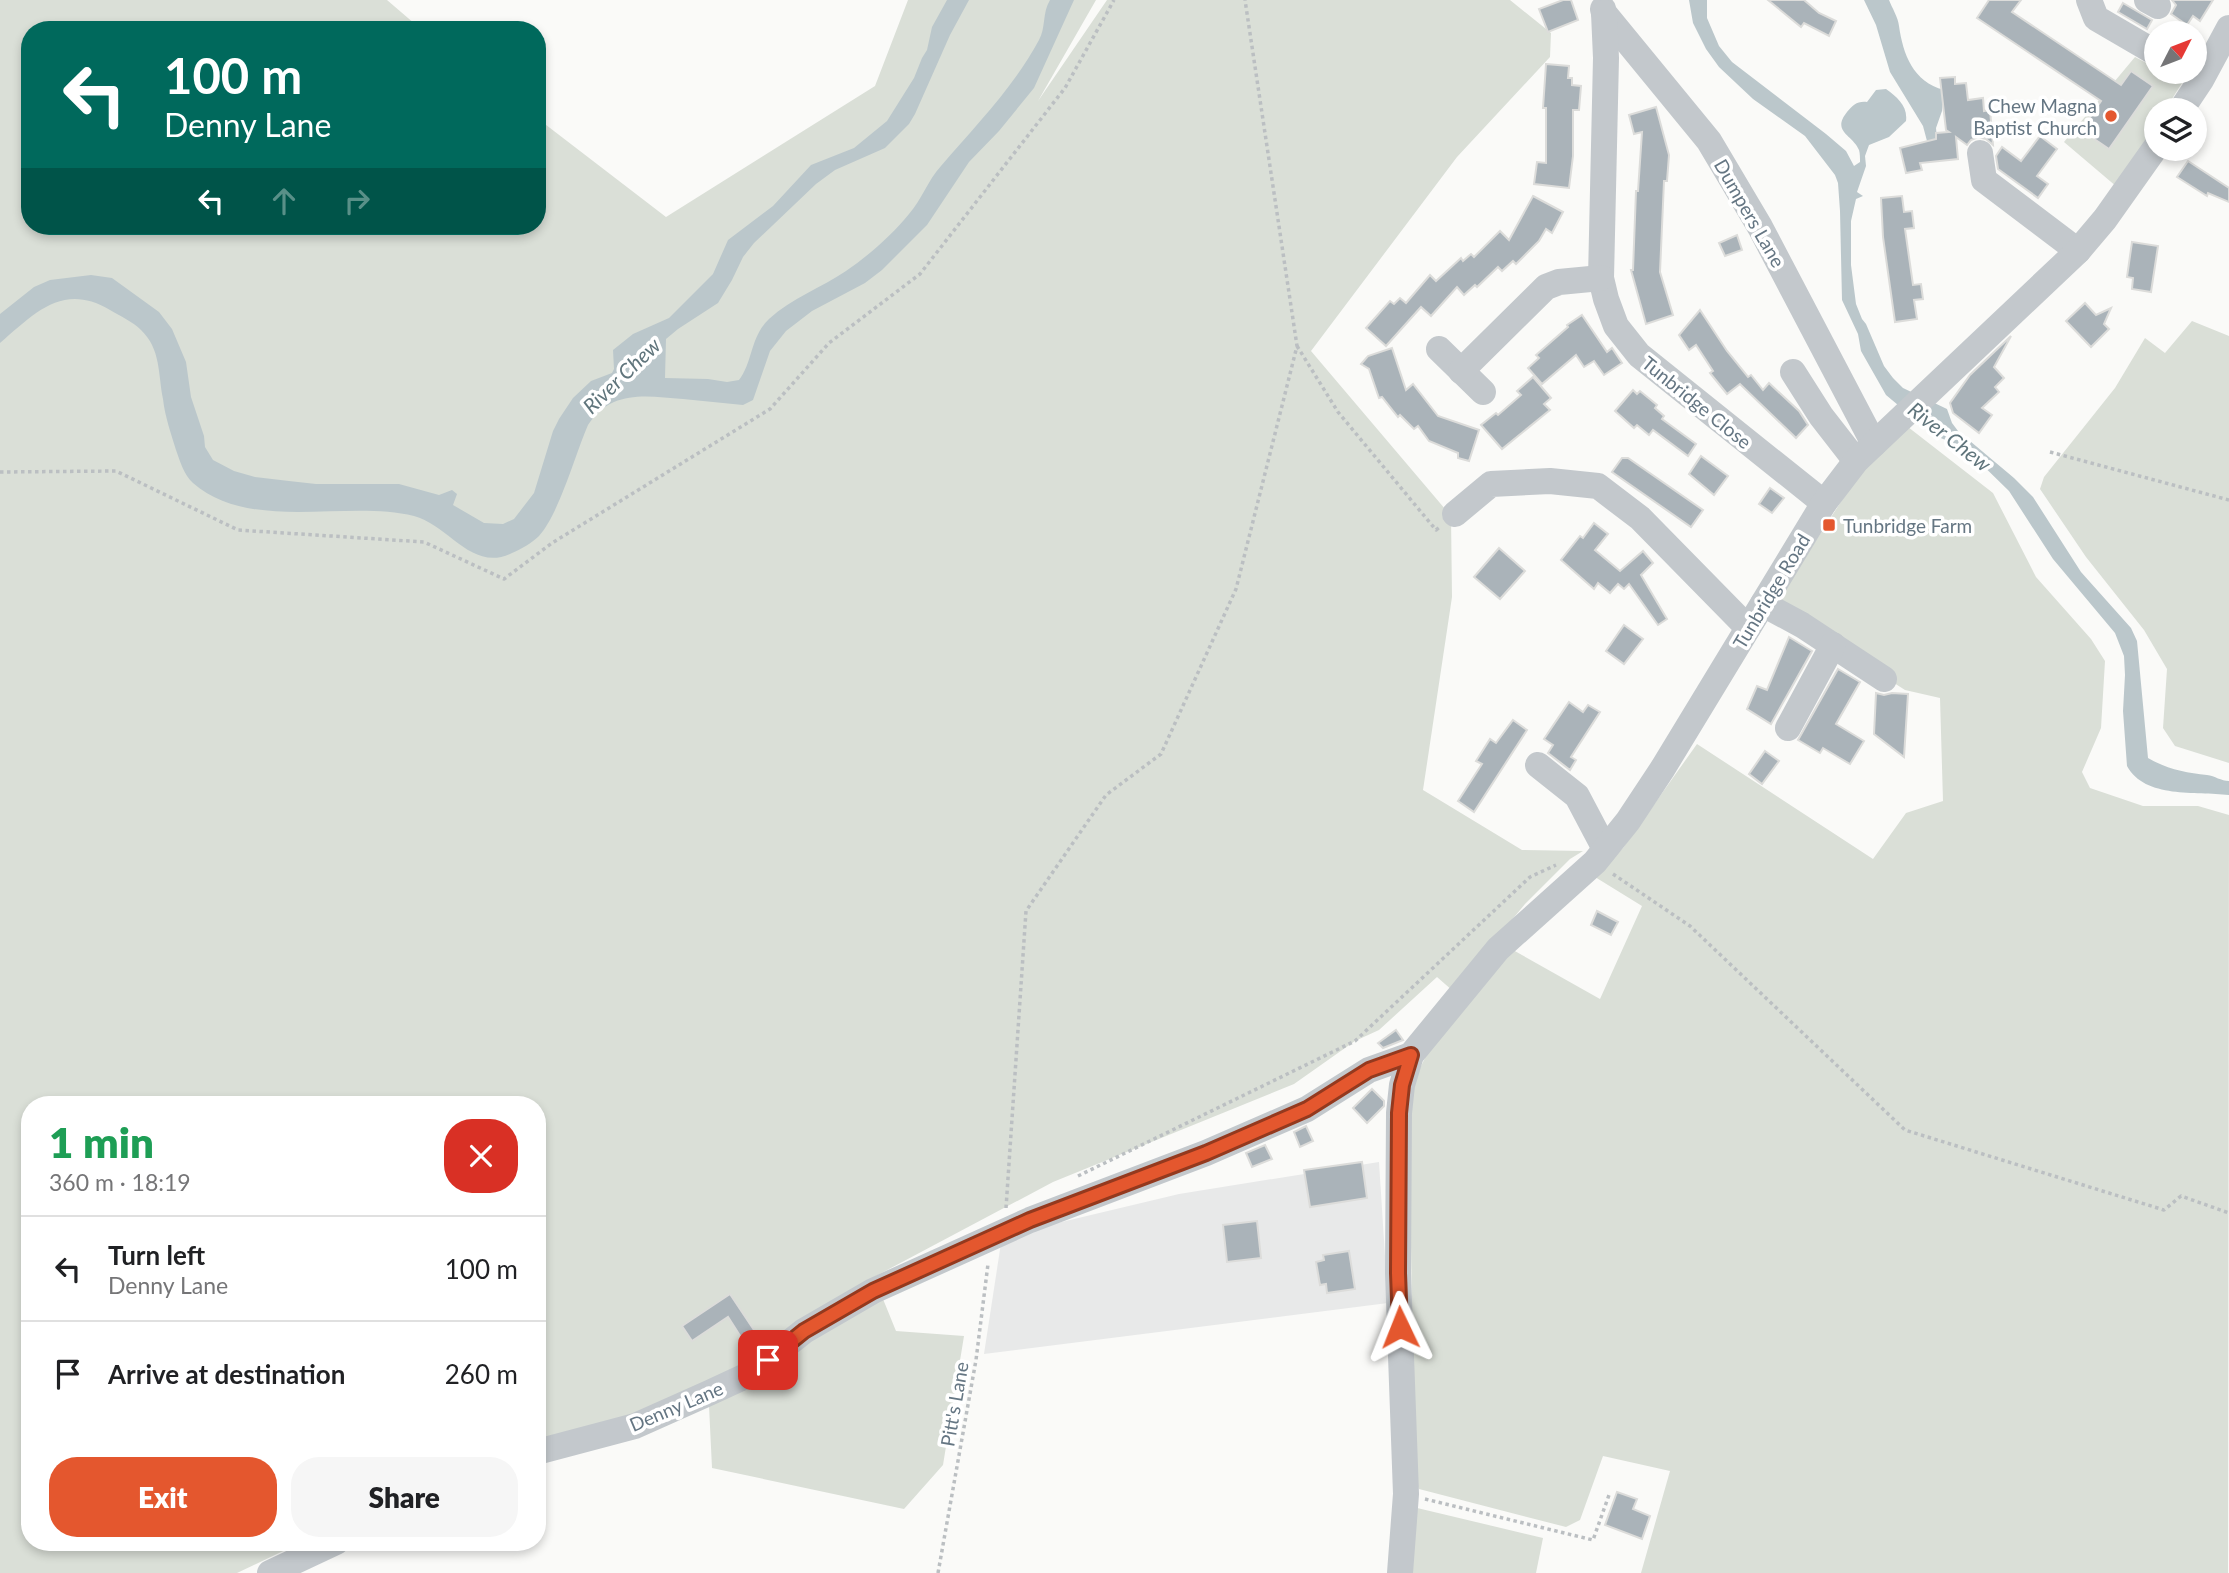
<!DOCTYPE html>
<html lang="en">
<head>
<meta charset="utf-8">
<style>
  body { margin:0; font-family:Lato,sans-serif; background:#f6f6f6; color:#202124; height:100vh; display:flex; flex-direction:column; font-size:26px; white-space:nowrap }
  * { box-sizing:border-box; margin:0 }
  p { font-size:23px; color:#757577 }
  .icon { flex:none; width:38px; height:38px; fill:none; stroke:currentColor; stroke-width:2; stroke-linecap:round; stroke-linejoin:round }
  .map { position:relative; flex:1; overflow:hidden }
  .panel { position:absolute; left:21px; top:1096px; width:525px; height:455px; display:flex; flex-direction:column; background:#fff; border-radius:28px; box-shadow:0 4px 10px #0003 }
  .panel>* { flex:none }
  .top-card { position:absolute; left:21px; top:21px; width:525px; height:214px; border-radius:28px; box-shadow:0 4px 10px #0003; background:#00695c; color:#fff; overflow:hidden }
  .needle { width:46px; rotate:48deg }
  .fabs { position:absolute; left:2144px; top:21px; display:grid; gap:14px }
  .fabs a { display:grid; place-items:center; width:63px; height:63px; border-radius:50%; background:#fff; box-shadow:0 4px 10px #0003; font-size:35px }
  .pin { position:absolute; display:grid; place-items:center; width:60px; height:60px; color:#fff; margin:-30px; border-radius:14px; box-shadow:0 4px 10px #0006 }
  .me { position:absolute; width:77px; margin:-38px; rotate:358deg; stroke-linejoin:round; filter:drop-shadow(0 0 5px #0008) }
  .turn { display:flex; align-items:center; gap:24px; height:147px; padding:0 28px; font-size:32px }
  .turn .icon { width:91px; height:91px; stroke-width:2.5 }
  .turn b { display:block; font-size:49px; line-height:60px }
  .lanes { display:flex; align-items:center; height:66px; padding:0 28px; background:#0003; justify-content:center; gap:35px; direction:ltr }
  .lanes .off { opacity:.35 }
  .round { display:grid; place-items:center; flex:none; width:74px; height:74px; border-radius:28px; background:#f6f6f6 }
  .head { display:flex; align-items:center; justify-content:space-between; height:119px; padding:0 28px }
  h1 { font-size:42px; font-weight:800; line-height:52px; color:#1e9e55 }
  .button { display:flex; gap:14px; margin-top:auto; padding:14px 28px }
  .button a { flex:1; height:80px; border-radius:28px; background:#e4572e; color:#fff; font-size:28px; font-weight:800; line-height:80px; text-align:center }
  .button a+a { background:#f6f6f6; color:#202124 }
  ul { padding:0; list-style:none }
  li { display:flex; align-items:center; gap:21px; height:105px; padding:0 28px; border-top:2px solid #e0e0e0 }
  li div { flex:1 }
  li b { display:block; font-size:26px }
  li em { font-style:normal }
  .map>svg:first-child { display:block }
  .built { fill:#e8e9e9 }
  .green { fill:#dadfd7 }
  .water { fill:#bbc7cb }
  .building { fill:#aab3b9; stroke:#dcdcda; stroke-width:2 }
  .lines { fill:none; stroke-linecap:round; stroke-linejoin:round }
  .path { stroke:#bbbfc2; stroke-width:3.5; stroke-dasharray:3.5 3.5; stroke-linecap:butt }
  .minor { stroke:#c3c8cc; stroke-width:26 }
  .route-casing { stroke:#94391e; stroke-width:18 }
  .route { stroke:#e4572e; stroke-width:12 }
  .poi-dot { fill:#e4572e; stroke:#fff; stroke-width:2.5 }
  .labels { text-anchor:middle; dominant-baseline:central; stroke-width:7; stroke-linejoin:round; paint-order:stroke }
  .poi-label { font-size:19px; fill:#657683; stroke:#fff; text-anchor:end }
  .street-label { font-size:19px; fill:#657683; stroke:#fff }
  .water-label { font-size:21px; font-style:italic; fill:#60757c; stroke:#fff }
</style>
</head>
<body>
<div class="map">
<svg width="2229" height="1573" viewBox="0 0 2229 1573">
  <rect width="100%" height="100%" fill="#fafaf8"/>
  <polygon class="built" points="1379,1162 1388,1303 984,1354 1001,1243 1049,1225 1179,1194"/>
  <g class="green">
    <polygon points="0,0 387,0 422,30 30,30 30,226 537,226 537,118 666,217 875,86 908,0 1096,0 1038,101 1107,0 1510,0 1551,33 1550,57 1457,157 1311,351 1451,516 1452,597 1423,790 1522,850 1583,851 1570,859 1525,904 1453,991 1437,977 1379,1030 1355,1041 1294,1084 1053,1182 874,1277 896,1331 964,1336 943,1465 904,1509 712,1468 708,1385 619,1419 537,1443 537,1104 30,1104 30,1542 302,1542 237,1573 0,1573"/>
    <polygon points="2135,57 2156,68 2156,72 2162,72 2182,83 2165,110 2156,110 2156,125 2117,187 2064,142"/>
    <polygon points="2192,321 2229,336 2229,763 2175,746 2163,728 2167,669 2144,630 2086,557 2040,489 2044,477 2115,388 2145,338 2165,353"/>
    <polygon points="1908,427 1993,493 2036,577 2091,639 2105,661 2101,728 2082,772 2090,788 2143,806 2198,806 2229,815 2228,1573 1641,1573 1670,1471 1603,1456 1580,1520 1566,1527 1419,1489 1414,1478 1409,1090 1428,1052 1513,950 1600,999 1642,906 1595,877 1623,848 1697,744 1873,859 1906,813 1943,801 1940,698 1905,690 1774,606 1860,472"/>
    <polygon points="1413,1507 1543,1538 1536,1573 1409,1573"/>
  </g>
  <g class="water">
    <path d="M947,0h22l-19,35 -35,79 -6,10 -24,24 -50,22 -19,14 -62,59 -11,14 -11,23 -14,23 -40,26 -12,10 -1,39 43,1 19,3 12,-2c14,-18 11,-43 30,-61 23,-21 52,-31 77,-48 22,-15 46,-36 63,-57 13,-15 19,-34 32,-48 35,-41 72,-78 98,-126 7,-12 3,-27 11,-40h24l-40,88 -35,43 -30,31 -42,63 -45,45 -17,13 -53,28 -26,20 -16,20 -17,49 -10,5c-20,-2 -40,-4 -60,-6 -36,-3 -72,-10 -95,26 -13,30 -29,89 -49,111 -7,7 -18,13 -27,17 -40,20 -63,-28 -98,-37 -67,-17 -164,17 -221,-33 -9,-8 -13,-22 -17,-33 -5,-17 -11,-33 -13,-51 -5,-25 -2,-50 -22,-69 -8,-8 -21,-14 -31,-20 -47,-28 -75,3 -110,33v-29l34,-27 16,-7 41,-5 21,3 47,34 13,17 14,33 5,35 13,39 1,11 8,13 21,11 21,6 34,4 27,3h83l40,11 13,-5 5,4 -4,11 31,18 19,1 11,-5 20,-26 19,-62 6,-12 14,-21 18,-17 21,-8 2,-4 -1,-19 20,-16 36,-16 44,-44 15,-34 45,-34 38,-41 43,-17 33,-27 27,-43 8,-20 5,-8 5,-23z"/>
    <path d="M1689,0h18v18l12,28 13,16 94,72 20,17 8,15 6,-4c0,-3 0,-9 -1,-12 -6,-15 -28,-18 -12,-38 6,-7 10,-11 20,-10l9,-12 10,-1c11,8 22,17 20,32l-17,16 -20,8 -4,11 1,10 -9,26 6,4 -7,3 -5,22v44l5,39 6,15 4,5 18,42 9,12 10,10 44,21 5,14 6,8 56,47 19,19 48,75 50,56 6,13 11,117c19,11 38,15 59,17 8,1 14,6 22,6v14c-33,-4 -84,4 -102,-29l-4,-55 2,-36 -1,-19 -9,-23 -62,-74 -44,-68 -43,-42 -32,-14 -48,-40 -25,-44 -3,-17 -16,-34 -2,-89 -2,-28 -3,-8 -30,-39 -52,-37 -34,-32 -13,-18 -13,-26z"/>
    <path d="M1864,0h25c3,8 9,17 10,26 4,28 14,56 45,64l-2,21 -6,17 2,24 -7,4 -8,-30 -33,-54 -14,-47z"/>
  </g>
  <g class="building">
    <polygon points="1563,0 1571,0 1578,20 1548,32 1539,9"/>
    <polygon points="1768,0 1804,0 1819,13 1836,21 1829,36 1804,23 1801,27"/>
    <polygon points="1989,0 2021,0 2012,12 2121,85 2131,71 2153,86 2109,149 2081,130 2101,101 1977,18"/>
    <polygon points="2172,0 2213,0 2200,21 2193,16 2187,25 2171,14 2176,5"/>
    <polygon points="2123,3 2152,20 2147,29 2118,12"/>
    <polygon points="1546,64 1569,66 1568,78 1572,78 1572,85 1581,86 1579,110 1573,110 1573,156 1569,188 1534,184 1537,162 1546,163 1546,108 1543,108"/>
    <polygon points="1955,77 1955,84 1966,83 1968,100 1983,98 1984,111 1990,110 1993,145 1986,139 1978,137 1971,140 1967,145 1956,137 1958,159 1920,163 1922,170 1906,173 1900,148 1936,139 1936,133 1949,132 1946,130 1940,78"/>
    <polygon points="1656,107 1669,155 1667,181 1664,181 1660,272 1673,315 1646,324 1631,270 1633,270 1636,191 1638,191 1642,132 1634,134 1629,115"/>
    <polygon points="2040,136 2057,149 2037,176 2048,184 2038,198 1998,169 1996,156 2002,147 2021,161"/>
    <polygon points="2188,161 2229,188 2229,202 2208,193 2207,196 2177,177"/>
    <polygon points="1533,196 1563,212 1552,233 1546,229 1539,241 1516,264 1513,261 1502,271 1498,267 1477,287 1475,285 1464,295 1457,287 1431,316 1421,307 1386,346 1366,328 1390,301 1394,304 1400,298 1406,303 1430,275 1436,281 1461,258 1463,261 1471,254 1474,257 1500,231 1509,240"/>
    <polygon points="1902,196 1904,212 1912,211 1914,228 1905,229 1913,285 1921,284 1923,299 1914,300 1917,319 1895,322 1883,237 1881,198"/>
    <polygon points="1737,235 1742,250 1725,256 1719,243"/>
    <polygon points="2132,242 2158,246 2151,292 2132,289 2133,278 2127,277"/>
    <polygon points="2085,303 2096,315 2111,308 2104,324 2109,329 2091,347 2066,321"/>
    <polygon points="1700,310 1727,351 1748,377 1751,375 1763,390 1769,383 1799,411 1808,425 1796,438 1740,384 1727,394 1710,373 1713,371 1696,345 1689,350 1679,335"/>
    <polygon points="1582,315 1607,352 1612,348 1622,363 1604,375 1594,361 1584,367 1576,355 1542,384 1528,368 1539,358 1536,355 1568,327 1567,325"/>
    <polygon points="2011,336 1994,367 2004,378 1995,387 1999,392 1982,408 1992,415 1979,433 1953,413 1950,403 1970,375"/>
    <polygon points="1392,348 1406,390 1413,384 1438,416 1479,430 1469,461 1458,458 1458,453 1429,441 1418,426 1414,429 1400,415 1398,417 1382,397 1379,398 1369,369 1361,364 1368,356"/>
    <polygon points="1533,377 1551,398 1544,404 1550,410 1502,449 1481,425 1496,413 1498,415 1521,395 1517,391"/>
    <polygon points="1633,390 1637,394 1640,391 1657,405 1655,408 1664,416 1662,419 1696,444 1688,456 1653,430 1649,435 1637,425 1634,428 1615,411"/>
    <polygon points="1701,456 1728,476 1714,495 1689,474"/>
    <polygon points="1622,458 1628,458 1703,510 1691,527 1612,472"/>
    <polygon points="1770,488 1784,498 1772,513 1759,504"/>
    <polygon points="1594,523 1608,534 1595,550 1620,571 1643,551 1653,563 1641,575 1667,619 1658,625 1629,584 1624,589 1618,584 1610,593 1598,583 1594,589 1561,560 1580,536 1583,538"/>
    <polygon points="1499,548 1525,571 1500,599 1474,577"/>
    <polygon points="1624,625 1643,639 1624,664 1606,651"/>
    <polygon points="1789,637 1812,651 1771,724 1747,709 1757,686 1767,690"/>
    <polygon points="1838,669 1860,682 1836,724 1864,741 1850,764 1823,748 1820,753 1798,740"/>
    <polygon points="1876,693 1884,695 1892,693 1908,694 1904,757 1874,734"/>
    <polygon points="1569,702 1583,712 1588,705 1600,712 1571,757 1576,760 1570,770 1548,753 1553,745 1544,739"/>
    <polygon points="1513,720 1527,730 1474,812 1458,801 1482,764 1476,761 1490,739 1496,743"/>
    <polygon points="1765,751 1779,761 1762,784 1749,774"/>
    <polygon points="1597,911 1618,922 1611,935 1591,925"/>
    <polygon points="1396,1030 1403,1040 1383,1048 1378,1043"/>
    <polygon points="1372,1089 1384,1101 1384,1106 1367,1123 1353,1108"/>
    <polygon points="1306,1126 1313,1141 1300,1147 1294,1132"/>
    <polygon points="1265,1145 1272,1159 1252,1167 1246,1153"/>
    <polygon points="1362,1162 1367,1198 1310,1207 1304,1170"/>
    <polygon points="1257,1221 1261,1258 1227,1262 1223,1225"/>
    <polygon points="1349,1251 1355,1289 1327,1293 1326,1284 1320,1285 1316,1262 1324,1260 1323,1255"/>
    <polygon points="730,1294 756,1333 744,1342 728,1317 692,1341 682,1326"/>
    <polygon points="1617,1492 1637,1499 1633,1509 1650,1516 1642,1539 1605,1525"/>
  </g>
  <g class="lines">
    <g class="path">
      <polyline points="1297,346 1338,412 1436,530 1440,527"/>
      <polyline points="2050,452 2229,500"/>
      <polyline points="0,472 116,471 238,530 424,542 504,579 552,543 770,409 829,343 920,274 1065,88 1114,0"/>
      <polyline points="1613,874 1690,926 1905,1130 2164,1210 2181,1196 2229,1213"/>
      <polyline points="1078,1176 1355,1041 1530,877 1556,865"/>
      <polyline points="1006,1208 1026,911 1106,795 1161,754 1236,589 1297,346 1245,0"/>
      <polyline points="1425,1499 1593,1540 1609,1495"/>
      <polyline points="938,1573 976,1360 988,1264"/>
    </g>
    <g class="minor">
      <polyline points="2089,0 2096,18 2156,53"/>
      <polyline points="2147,0 2158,6"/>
      <polyline points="1603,9 1604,13 1709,141 1760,227 1874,444"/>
      <polyline points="1604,13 1606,58 1601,278 1606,299 1616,326 1639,355 1824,503"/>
      <polyline points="2181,110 2201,80 2229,28"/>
      <polyline points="1980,153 1984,180 2078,251"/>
      <polyline points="1439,349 1483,392"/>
      <polyline points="1461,371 1546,287 1559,282 1601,278"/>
      <polyline points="1793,372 1821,416 1856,461"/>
      <polyline points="1455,514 1491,484 1550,481 1598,486 1640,518 1748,628"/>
      <polyline points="1763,604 1802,625 1884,679"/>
      <polyline points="1788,728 1833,645"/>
      <polyline points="1538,765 1577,796 1605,849"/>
      <polyline points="537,1452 635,1426 709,1393 750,1374 804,1331 873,1291 1030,1220 1206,1153 1307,1109 1369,1070 1411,1055"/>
      <polyline points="270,1573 336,1542"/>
      <polyline points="1400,1573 1406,1494 1398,1273 1399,1113 1402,1085 1411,1055 1498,949 1595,862 1628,821 1663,768 1824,503 1856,461 2078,251 2105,219 2156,147"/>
    </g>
  </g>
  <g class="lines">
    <defs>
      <polyline id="route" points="768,1360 804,1331 873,1291 1030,1220 1206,1153 1307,1109 1369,1070 1411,1055 1402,1085 1399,1113 1398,1273 1400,1327"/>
    </defs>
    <use href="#route" class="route-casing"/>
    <use href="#route" class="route"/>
  </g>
  <g class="poi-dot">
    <circle cx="2111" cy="116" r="7"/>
    <rect x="1822" y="518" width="14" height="14" rx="3.5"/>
  </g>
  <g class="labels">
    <g class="poi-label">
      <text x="2097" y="105">Chew Magna<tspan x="2097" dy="22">Baptist Church</tspan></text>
      <text x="1843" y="525" text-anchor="start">Tunbridge Farm</text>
    </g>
    <g class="street-label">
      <text transform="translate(1750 213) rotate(60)">Dumpers Lane</text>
      <text transform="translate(1697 402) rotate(39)">Tunbridge Close</text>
      <text transform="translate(1771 591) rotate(-59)">Tunbridge Road</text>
      <text transform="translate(954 1404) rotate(-80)">Pitt's Lane</text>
      <text transform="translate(676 1406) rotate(-23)">Denny Lane</text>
    </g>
    <g class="water-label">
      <text transform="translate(621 375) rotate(-44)">River Chew</text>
      <text transform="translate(1950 436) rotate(38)">River Chew</text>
    </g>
  </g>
</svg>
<div class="fabs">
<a><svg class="needle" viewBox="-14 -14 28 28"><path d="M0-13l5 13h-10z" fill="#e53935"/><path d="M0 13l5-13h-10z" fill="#757577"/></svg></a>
<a><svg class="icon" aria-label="layers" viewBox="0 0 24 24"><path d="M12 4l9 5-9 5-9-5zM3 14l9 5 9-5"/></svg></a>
</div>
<div class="pin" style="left:768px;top:1360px;background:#d93025"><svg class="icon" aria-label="arrive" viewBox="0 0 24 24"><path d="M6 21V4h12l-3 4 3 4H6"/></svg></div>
<svg class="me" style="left:1400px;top:1327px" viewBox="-20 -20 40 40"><path d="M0-17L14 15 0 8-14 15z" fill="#e4572e" stroke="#fff" stroke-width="4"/></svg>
<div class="top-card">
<div class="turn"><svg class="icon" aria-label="left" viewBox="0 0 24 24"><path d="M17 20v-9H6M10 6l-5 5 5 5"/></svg><div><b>100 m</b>Denny Lane</div></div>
<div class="lanes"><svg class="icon" aria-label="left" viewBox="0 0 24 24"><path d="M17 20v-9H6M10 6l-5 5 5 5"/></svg><svg class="icon off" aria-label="ahead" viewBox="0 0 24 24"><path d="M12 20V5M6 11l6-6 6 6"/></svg><svg class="icon off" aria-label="right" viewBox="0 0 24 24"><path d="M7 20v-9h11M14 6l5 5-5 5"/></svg></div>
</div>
<section class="panel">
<div class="head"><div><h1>1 min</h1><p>360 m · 18:19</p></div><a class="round" style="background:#d93025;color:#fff"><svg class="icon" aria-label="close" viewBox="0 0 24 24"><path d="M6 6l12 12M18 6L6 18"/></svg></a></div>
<ul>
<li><svg class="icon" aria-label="left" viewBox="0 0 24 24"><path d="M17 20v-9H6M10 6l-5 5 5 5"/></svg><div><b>Turn left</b><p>Denny Lane</p></div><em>100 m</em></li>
<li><svg class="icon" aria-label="arrive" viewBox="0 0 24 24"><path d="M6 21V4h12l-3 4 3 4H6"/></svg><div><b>Arrive at destination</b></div><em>260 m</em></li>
</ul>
<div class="button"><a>Exit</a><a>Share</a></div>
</section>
</div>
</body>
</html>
